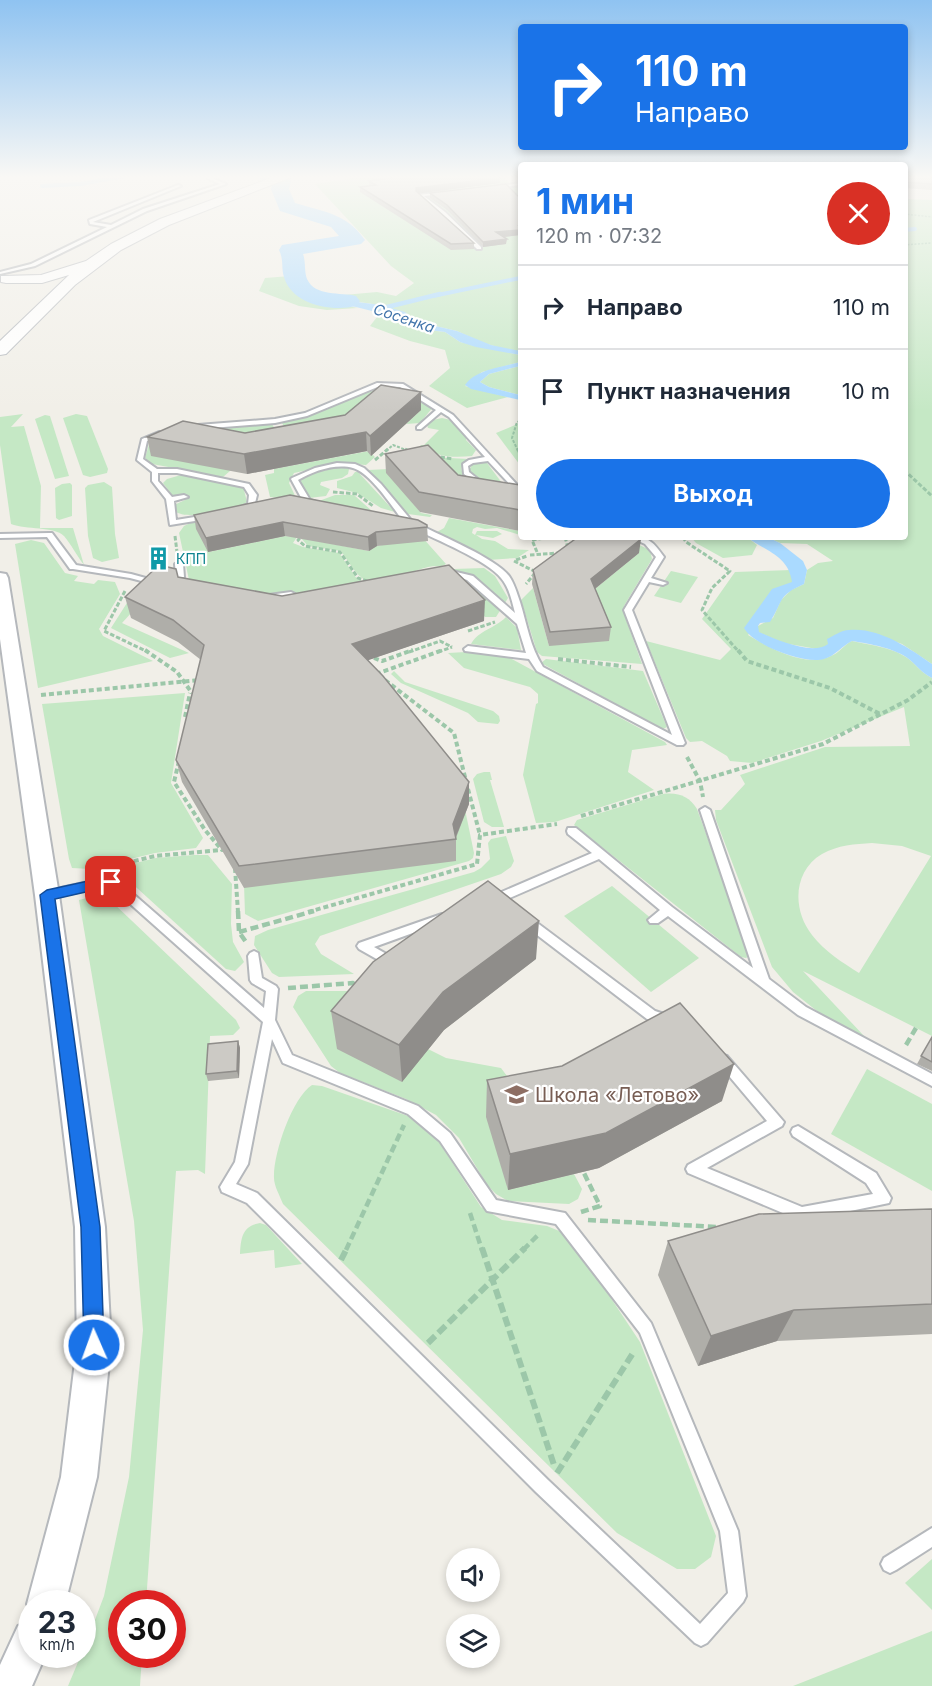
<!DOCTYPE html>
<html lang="ru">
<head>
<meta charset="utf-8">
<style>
  body { margin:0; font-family:Inter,sans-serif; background:#f2f2f3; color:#1f2937; height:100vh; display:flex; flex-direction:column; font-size:22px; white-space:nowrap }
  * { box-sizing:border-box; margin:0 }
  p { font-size:20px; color:#747a83 }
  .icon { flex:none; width:33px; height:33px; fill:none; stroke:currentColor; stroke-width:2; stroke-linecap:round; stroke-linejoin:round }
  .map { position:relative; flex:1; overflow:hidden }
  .panel { position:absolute; left:518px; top:162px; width:390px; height:378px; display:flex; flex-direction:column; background:#fff; border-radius:6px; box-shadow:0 3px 9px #0003 }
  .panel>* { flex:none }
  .guide { position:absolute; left:518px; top:24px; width:390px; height:126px; border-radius:6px; box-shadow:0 3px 9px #0003; background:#1a73e8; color:#fff; overflow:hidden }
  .buttons { position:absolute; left:446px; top:1548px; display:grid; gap:12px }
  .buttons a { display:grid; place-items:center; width:54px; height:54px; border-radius:50%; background:#fff; box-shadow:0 3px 9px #0003; font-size:30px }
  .speed { position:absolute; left:18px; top:1590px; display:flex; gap:12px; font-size:30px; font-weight:700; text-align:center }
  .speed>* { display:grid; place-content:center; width:78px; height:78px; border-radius:50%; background:#fff; box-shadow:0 3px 9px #0003; line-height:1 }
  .speed small { font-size:15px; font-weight:400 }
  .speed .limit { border:9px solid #d22; background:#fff; color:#111 }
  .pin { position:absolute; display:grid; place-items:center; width:51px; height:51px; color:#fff; margin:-26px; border-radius:12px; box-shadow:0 3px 9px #0006 }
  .me { position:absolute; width:66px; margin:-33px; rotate:358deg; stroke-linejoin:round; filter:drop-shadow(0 0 4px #0008) }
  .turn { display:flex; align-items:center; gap:21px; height:126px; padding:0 18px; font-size:27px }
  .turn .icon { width:78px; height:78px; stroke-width:2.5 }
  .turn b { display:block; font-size:42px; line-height:51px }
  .round { display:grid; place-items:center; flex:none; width:63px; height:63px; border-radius:32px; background:#f2f2f3 }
  .headline { display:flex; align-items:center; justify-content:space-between; height:102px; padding:0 18px }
  h1 { font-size:36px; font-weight:700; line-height:45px; color:#1a73e8 }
  .primary-button { display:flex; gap:12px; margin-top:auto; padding:12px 18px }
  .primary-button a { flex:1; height:69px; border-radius:36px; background:#1a73e8; color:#fff; font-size:24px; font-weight:700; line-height:69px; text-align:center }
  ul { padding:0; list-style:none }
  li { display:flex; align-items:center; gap:18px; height:84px; padding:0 18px; border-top:2px solid #e0e1e3 }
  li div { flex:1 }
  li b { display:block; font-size:22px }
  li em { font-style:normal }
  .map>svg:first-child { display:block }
  .green { fill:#c5e8c5; fill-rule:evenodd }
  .water { fill:#aadaff }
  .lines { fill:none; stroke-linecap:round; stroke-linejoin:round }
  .stream-far1 { stroke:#aadaff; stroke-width:4 }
  .stream { stroke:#aadaff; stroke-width:4.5 }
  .river { fill:#aadaff; fill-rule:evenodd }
  .service-casing { stroke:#b5b8bc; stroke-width:4 }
  .minor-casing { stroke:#b5b8bc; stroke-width:4 }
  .secondary-casing { stroke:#b6babf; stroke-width:2 }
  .path-far5 { stroke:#9cc7a9; stroke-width:1.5; stroke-dasharray:2 1.5; stroke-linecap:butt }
  .path-far4 { stroke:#9cc7a9; stroke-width:2; stroke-dasharray:3 1.5; stroke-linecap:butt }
  .path-far3 { stroke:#9cc7a9; stroke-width:3; stroke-dasharray:4.5 2; stroke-linecap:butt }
  .path-far2 { stroke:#9cc7a9; stroke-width:4; stroke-dasharray:5 3; stroke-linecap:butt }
  .path-far1 { stroke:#9cc7a9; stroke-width:4.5; stroke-dasharray:8 4; stroke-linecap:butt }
  .path { stroke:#9cc7a9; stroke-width:6; stroke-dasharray:10 4.5; stroke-linecap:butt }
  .service { fill:#fff; fill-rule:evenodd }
  .minor { fill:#fff; fill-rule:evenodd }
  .secondary { fill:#fff; fill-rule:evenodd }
  .wall { fill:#afaea9 }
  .shaded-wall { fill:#8f8d8a }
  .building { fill:#cccac5; stroke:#8f8d8a; stroke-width:1.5 }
  .route { fill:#1a73e8; stroke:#114b97; stroke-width:1.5 }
  .labels { text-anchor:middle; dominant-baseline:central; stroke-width:4.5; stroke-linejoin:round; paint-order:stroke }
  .far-culture-label { font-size:14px; fill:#0d838f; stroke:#fff; text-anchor:start }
  .far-water-label { font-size:15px; font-style:italic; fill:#4174aa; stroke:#fff }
  .near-education-label { font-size:20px; fill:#785e54; stroke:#fff; text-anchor:start }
</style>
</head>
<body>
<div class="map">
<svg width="932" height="1686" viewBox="0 0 932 1686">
  <rect width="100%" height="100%" fill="#f1efe8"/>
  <g class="green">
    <polygon points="374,175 501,175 511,186 520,185 520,354 481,342 457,331 414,321 381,305 321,297 377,292 396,296 414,283 391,266 315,184"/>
    <polygon points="905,199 932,200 932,664 902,644 874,634 817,649 783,643 758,632 758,626 773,618 781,600 791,590 804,584 807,570 818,563 833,561 807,544 780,543 767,537 904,537"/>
    <polygon points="290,276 289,281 311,299 358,308 327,310 299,306 259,291 265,278"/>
    <polygon points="377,317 396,317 413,328 445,332 460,342 520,355 520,362 482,372 465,386 508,397 467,408 429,386 450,368 445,350 410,341 370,326"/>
    <polygon points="520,366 520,395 489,387 480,382 489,374"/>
    <polygon points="383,386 401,388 433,407 420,423 406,424 420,411 294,443 282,423 310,415"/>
    <path d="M23,414l-12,13 13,-1 17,60 -1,42h33l11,37c-7,-9 -13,-21 -20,-29 -10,-10 -38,-6 -53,-12l-11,-79v-28z"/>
    <polygon points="76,414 87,416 108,469 107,473 90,477 83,475 63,418"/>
    <polygon points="45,415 50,416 69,476 55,479 35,419"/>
    <path d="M442,418l9,2 15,17v3l10,10 -4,6c-20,2 -37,1 -52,-11h4l15,-15 -11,-2 -1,-3 6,-5z"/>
    <polygon points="264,422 272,424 285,445 230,471 223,477 152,464 145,458 150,441 174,432"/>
    <polygon points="520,423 520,465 496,433"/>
    <polygon points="369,451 375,457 366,465 339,463 294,473 289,483 297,500 270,497 265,475 274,473 274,469"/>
    <path d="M431,457l37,2c-13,11 -4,17 7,26l-88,-12 34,40 11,2 -2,2 -22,-3 -40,-44 21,-1z"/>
    <polygon points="474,462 487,463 502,483 479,481 469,470"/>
    <polygon points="341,467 353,468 349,469 348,474 342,478 321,482 320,485 330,489 326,496 309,498 298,481 306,474"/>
    <polygon points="355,472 358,472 395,512 381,508 357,493 337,488 337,481 352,476"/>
    <path d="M181,475l62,11 4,16c-11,9 -62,19 -72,9l-1,-6 11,-5 -1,-5h-12l-9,-12 4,-4z"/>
    <polygon points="104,482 112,487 115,534 119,558 102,562 93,558 88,536 85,488 88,485"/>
    <polygon points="70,483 72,485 72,516 59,520 56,518 55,488 62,484"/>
    <polygon points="335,495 354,495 372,511 319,501"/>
    <polygon points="449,518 520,531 520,535 497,528 485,529 477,527 473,529 472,533 475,535 477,531 497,531 502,534 493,538 476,535 482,539 495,541 508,549 529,550 517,558 488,560 438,534 437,532 444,528"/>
    <polygon points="195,521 209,552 285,536 297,537 293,543 303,547 339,553 357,579 376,586 306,604 192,594 179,533 184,526"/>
    <path d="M422,537l24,27c-6,4 -11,1 -18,3 -17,4 -50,21 -66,11 -8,-6 -15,-19 -21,-27l-33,-5 -7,-8 68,13 8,-5z"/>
    <polygon points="570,537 622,537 650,550 652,559 624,606 624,614 642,664 542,656 537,652 521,600 533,588 549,646 590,593 639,553 584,545"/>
    <polygon points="691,537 747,537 757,545 752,555 723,558 696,543"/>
    <polygon points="31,540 44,543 65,573 78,576 74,581 94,584 98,580 115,582 120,594 99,629 103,636 153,661 38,688 15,544"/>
    <polygon points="484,568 495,576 508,598 496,617 485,617 452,585 453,569"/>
    <path d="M791,570l2,12 -45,53c24,14 58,34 85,20 7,-3 12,-11 19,-14 18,4 44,7 58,19 8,7 12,13 22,18v358l-129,-65 62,66 -43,-22 -29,-23 -21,-25 -56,-147 -1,-10h6l24,-26 -5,-9 85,-28 85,-1 -6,-39 -83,34 -69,22 -22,-2 -3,-5 -25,-15 -12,1 -4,-4 -40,-97 74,19 11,-11 -29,-30 33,-47zM872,843l30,3 29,10 -72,117c-17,-11 -34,-21 -47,-38 -20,-25 -19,-64 10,-81 16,-9 33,-10 50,-11z"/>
    <polygon points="671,571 698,577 681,603 654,596"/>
    <polygon points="154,588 122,623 189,653 170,658 111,628 132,595"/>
    <path d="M506,617l11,11 4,22 -50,-6c8,-14 23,-15 35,-27z"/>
    <polygon points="466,652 510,658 665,742 667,745 632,750 628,772 654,790 555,822 536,823 523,775 536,704 538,703 538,694 530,687 464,668 448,653"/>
    <polygon points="546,659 643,671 667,727 663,729 656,726 541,663"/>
    <polygon points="394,671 405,682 493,711 499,716 500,721 498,724 478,722 468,713 401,683 391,674"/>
    <polygon points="185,693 171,783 203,838 196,848 155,853 90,869 72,868 69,859 42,704"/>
    <polygon points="484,772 490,772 492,780 490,780 504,827 492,827 484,822 473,779 477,774"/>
    <polygon points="461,790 474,853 473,858 469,861 258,921 245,914 244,884"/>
    <path d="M663,794c15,-2 26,2 34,15l52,143v4l-3,2 -5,-1 -167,-132 3,-5z"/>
    <polygon points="506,836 514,861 511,867 501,874 320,936 315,944 321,954 354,974 279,977 272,973 254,945 255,936 268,930 474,872 481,868 490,859 488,843 491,839"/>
    <polygon points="194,855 208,855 232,884 231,924 233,942 244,962 235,971 226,969 115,868 156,858"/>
    <polygon points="612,886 699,958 651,992 564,916"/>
    <polygon points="98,895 110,900 236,1020 240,1028 233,1035 210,1036 205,1174 198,1170 176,1171 146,1603 122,1604 122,1654 142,1655 140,1686 68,1686 81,1655 82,1654 104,1596 129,1477 143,1330 134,1221 79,900"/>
    <polygon points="306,991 348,991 428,1049 446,1058 501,1068 532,1109 508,1190 574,1174 582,1189 578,1199 569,1204 508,1201 496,1194 487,1185 459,1138 436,1115 406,1099 340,1073 331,1066 293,1007 298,996"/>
    <polygon points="867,1069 932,1104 932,1191 831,1134"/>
    <path d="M312,1085l10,1 86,30 31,26 42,65 21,13 45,6 22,9 71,107 76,194 -5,21 -16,12h-18l-60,-36 -334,-329c-3,-8 -9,-18 -9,-26 -1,-24 18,-80 38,-93z"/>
    <path d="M260,1223l6,2 36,39 -27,4 -1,-18 -34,4c1,-16 2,-28 20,-31z"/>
    <polygon points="932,1559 932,1610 905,1583"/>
    <polygon points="932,1631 932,1686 793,1686"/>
  </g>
  <g class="water">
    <polygon points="305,274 304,285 326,298 381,305 405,312 414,321 457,331 491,345 520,351 520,355 476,347 460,342 445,332 413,328 396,317 348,305 311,299 294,289 289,281 290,276"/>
    <path d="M520,362v4l-31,8 -9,8 9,5 31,8v5l-49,-11 -6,-4c11,-16 38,-18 55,-23z"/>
    <path d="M747,537h20l13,6 23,18 4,9 -3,14c-27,12 -20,16 -34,38l-10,1 -2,3 1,6c16,7 53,24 69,12l-1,-5c7,-3 14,-9 22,-9 30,-3 60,18 83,34v14c-10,-5 -14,-11 -22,-18 -14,-12 -40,-16 -58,-19 -10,5 -17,15 -28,18 -18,6 -71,-14 -80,-31l28,-39 20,-7c-4,-27 -26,-30 -45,-45z"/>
  </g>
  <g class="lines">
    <g class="stream-far1">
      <polyline points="42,186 80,184 132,175"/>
      <polyline points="904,230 915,229"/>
      <polyline points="433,296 520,278"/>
    </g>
    <polyline class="stream" points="379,309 440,294"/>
    <path class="river" d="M256,175l32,2 3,4 -2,8 6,14c29,9 51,10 70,37l-4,4 -58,10c3,8 1,17 4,25 8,18 34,13 49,17l4,5 -4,5c-24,6 -64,-1 -72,-29 -3,-9 0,-17 -5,-27l3,-5 57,-9 -8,-9 -51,-16 -9,-22 1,-5 -13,-5z"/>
    <defs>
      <g id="service">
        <polygon points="207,176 226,184 147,211 35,266 0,274 0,272 31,264 107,227 90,224 89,220 178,185 181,186 93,222 111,225 143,209 220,184 207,178"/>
        <polygon points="520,183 520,185 494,188 492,187"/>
        <polygon points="444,192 443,194 424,196 445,212 481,247 481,249 477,249 441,214 418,195"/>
        <polygon points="377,383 403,384 453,415 520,488 520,494 518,493 488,461 473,463 468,466 469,472 484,484 484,486 480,486 464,474 463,464 469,460 485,457 449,417 441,412 421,429 417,429 417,427 436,410 400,387 380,386 307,416 275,423 198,429 195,427 198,425 275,419 305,413"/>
        <polygon points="159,432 162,434 161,435 147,441 143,459 157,469 177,469 249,484 257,495 254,507 239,511 235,509 248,504 249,495 244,487 177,473 158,473 158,481 172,497 184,495 188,497 174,501 176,520 207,515 211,517 207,519 170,525 166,499 152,481 152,472 137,460 142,439"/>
        <path d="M337,463l18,1 9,4 17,16 30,36v4h-6c-11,-15 -34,-51 -52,-56 -17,-5 -40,3 -55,12l12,20 9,3 -4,2 -11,-2 -13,-24 1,-1 23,-10z"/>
        <path d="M414,525h6c21,11 75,33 89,51 5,7 8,17 11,26 7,22 10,45 23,65l129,68 -48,-125 32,-53 -11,-13 -15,-7c20,0 23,5 34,20l-13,21 16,5 -4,2 -14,-3 -17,28 53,133 -2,2h-6l-140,-74 -8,-12 -64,-8 -1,-2 4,-3 58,7 -9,-29 -50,-44 -23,-8 4,-2 25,6 42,37c-3,-12 -6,-26 -14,-35 -13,-17 -66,-39 -87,-49z"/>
        <polygon points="49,533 52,533 76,565 131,574 153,580 168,580 176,576 175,564 179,562 183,564 184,577 169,584 153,584 130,578 73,569 70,569 47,537 0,538 0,534"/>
        <polygon points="291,592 295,594 294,596 269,599 265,597 269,595"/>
        <polygon points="705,807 710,810 769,979 806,1007 932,1074 932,1086 798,1015 668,916 658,923 650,923 648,920 660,910 599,859 498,903 490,903 488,900 490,897 592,853 568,834 567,831 568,828 576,828 672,907 753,968 700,810"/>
        <path d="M111,877l4,1 149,130 2,-17 -14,-8 -2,-3 -2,-24 2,-3 4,-2 4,2 4,25 14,8 2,3 -3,31 17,35 126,51 32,27 46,67 69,13 86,110 87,208 8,65 -3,6 -36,41 -6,3 -6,-3 -159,-151 -289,-289 -25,-11 -2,-5 15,-25 28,-140 -154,-137 -62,14 -4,-1 -2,-3 2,-3 4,-1zM272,1039l11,24 125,51 32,27 47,70 69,13 84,109 80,198 8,62 -28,31 -152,-144 -291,-287 -21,-9 12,-20z"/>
        <polygon points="442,914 446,915 448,918 446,921 374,947 397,960 399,963 397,966 393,968 389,966 359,949 357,946 359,943"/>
        <polygon points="528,918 532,919 655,1011 670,1016 672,1020 670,1024 666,1025 647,1019 524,925 522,922 524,919"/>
        <polygon points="723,1055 727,1056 784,1122 782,1126 707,1168 802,1207 873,1194 866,1183 793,1136 791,1132 793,1128 798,1126 876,1173 891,1198 889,1203 802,1221 688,1173 686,1169 688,1165 767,1121 719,1064 717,1060 719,1056"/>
        <polygon points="932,1528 932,1547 896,1570 890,1573 884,1570 881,1564 884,1558"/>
      </g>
      <g id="minor">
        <polygon points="0,573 6,574 8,578 59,895 105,1227 111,1345 97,1477 65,1604 32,1604 32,1615 27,1604 61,1477 77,1345 75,1227 35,895 0,639"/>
        <polygon points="32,1621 32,1654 46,1654 32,1686 0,1686 0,1665 18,1626"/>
      </g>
      <polygon id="secondary" points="279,175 297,175 169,225 121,250 75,285 6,354 0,355 0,341 69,275 42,283 6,283 1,282 1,276 41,275 86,261 111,244 160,219"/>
    </defs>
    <use href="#service" class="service-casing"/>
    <use href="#minor" class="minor-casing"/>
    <use href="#secondary" class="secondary-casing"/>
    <g class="path-far5">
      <polyline points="904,214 932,217"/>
      <polyline points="904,245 932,243"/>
    </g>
    <g class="path-far4">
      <polyline points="386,451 393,445 409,451"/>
      <polyline points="518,451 512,438 517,422 520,421"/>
    </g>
    <g class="path-far3">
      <polyline points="405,449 409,451"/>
      <polyline points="518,449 520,454"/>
      <polyline points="434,456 453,459"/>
      <polyline points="375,460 388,449"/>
      <polyline points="904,470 932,496"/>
      <polyline points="333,492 357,494 373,506"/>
      <polyline points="175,536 177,552"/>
      <polyline points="565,537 568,548"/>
      <polyline points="683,537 686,542 730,571 712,588 702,610 739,652"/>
      <polyline points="300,538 298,540 305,546 340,552 358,578 370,582"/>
      <polyline points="537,552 532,540 552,537"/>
      <polyline points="530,555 559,553"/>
      <polyline points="516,560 527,556"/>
      <polyline points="514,561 536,572 526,584"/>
      <polyline points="125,591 104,631 148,652"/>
      <polyline points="468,631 495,622"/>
      <polyline points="409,652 440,641 452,647"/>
      <polyline points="438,652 452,647"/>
    </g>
    <g class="path-far2">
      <polyline points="145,650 177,672 192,693"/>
      <polyline points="738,650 747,661 830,688 880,714"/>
      <polyline points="374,658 382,661 413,650"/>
      <polyline points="558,659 631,667"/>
      <polyline points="376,674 443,650"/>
      <polyline points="385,680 454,733 466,781"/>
      <polyline points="41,695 201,680"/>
      <polyline points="185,717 190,693"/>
      <polyline points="687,757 700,781 703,797"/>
      <polyline points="179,761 174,782 205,830 222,850 225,848"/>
      <polyline points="468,789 480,835"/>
      <polyline points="581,816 823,744 908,700 932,682"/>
      <polyline points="126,863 155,856 221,850"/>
      <polyline points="235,868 238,912"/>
      <polyline points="308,912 477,864 480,835 557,824"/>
    </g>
    <g class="path-far1">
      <polyline points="238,911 239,932 246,942"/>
      <polyline points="239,932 314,911"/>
      <polyline points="288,988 353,983 357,987"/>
      <polyline points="906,1045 916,1028"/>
      <polyline points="581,1212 600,1206 582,1169"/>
      <polyline points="470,1213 482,1250"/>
      <polyline points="588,1220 718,1227"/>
      <polyline points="346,1250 404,1125"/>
      <polyline points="523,1250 538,1235"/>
    </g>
    <g class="path">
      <polyline points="482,1248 554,1465"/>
      <polyline points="341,1260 347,1248"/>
      <polyline points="428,1343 525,1248"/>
      <polyline points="557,1473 633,1353"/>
    </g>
    <use href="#service" class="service"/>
    <use href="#minor" class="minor"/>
    <use href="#secondary" class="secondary"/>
  </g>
  <g class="wall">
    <polygon points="397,175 498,175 500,178 500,183 419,193 474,243 474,249 451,250 360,192 360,187 369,186 369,181 398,177"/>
    <polygon points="904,175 932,175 932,190 904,188"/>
    <polygon points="430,193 520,198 520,235 504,237 506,244 483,247 447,210 430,198"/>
    <polygon points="421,392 421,410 371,456 367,451 247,474 151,456 147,437 245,433 345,415"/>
    <polygon points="385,454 458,475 520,485 520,531 420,512 386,473"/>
    <polygon points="194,515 427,525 428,541 377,546 369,551 285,536 208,552 196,529"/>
    <polygon points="639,553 595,588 611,627 609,641 549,646 532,584 533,570"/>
    <polygon points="178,577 282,596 484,621 368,660 469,804 456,838 456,861 244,888 182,782 176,760 201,660 178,642 131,618 125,597"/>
    <polygon points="536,959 444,1030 402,1082 337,1049 331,1011"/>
    <polygon points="932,1037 932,1071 917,1064"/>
    <polygon points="238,1041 240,1048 239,1078 208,1081 206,1074"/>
    <polygon points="487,1080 722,1101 599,1168 508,1190 486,1117"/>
    <polygon points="932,1209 932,1334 777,1341 698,1366 658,1275 668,1241"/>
  </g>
  <g class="shaded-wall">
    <polygon points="500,178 500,183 416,194 416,188"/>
    <polygon points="520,226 520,235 496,238 496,232"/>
    <polygon points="507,239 506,244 483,247 483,242"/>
    <polygon points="421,392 421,410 371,456 370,436"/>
    <polygon points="366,432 367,451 247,474 244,454"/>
    <polygon points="283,522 285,536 208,552 206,538"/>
    <polygon points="376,532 377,546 369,551 368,537"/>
    <polygon points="641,539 639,553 590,593 591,579"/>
    <polygon points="485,600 484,621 354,665 352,644"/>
    <polygon points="469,782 469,804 455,839 453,824"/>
    <polygon points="539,921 536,959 444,1030 402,1082 399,1045 443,992"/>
    <polygon points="238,1041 240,1048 239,1078 237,1071"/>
    <polygon points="734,1064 722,1101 599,1168 508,1190 510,1154"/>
    <polygon points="794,1310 777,1341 698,1366 711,1336"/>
  </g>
  <g class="building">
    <polygon points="401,175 498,175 500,178 416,188 416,191 474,243 451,244 360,187 376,185 369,181 402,176"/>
    <polygon points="904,175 932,175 932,184 904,182"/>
    <polygon points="506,184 520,198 520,226 519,226 520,227 520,230 496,232 507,239 483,242 447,205 430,193"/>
    <polygon points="381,385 421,392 370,436 366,432 244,454 147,437 183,421 245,433 345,415"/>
    <polygon points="428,445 458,475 520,485 520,510 419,492 385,454"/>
    <polygon points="290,495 418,520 427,525 427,527 376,532 368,537 283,522 206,538 194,515"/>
    <polygon points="578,537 635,537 641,539 591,579 611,627 550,632 533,570"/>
    <polygon points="159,565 176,569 178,577 282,596 449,565 485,600 352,644 383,676 469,782 453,824 456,839 239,866 176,760 204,645 173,620 125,597"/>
    <polygon points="488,881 539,921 443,992 399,1045 331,1011 373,962"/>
    <polygon points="680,1003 734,1064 606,1133 510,1154 487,1080 562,1066"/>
    <polygon points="932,1037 932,1062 921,1056"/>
    <polygon points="238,1041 237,1071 206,1074 208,1044"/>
    <polygon points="932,1209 932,1304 794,1310 711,1336 668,1241 759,1214"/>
  </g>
  <linearGradient id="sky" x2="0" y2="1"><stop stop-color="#8fc3f1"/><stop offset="0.43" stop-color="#f9f8f5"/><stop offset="1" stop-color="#f9f8f5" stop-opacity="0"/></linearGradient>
  <rect width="932" height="411" fill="url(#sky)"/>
  <polygon class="route" points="111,876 118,882 116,885 55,899 100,1227 104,1345 101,1352 94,1355 87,1352 84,1345 81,1227 40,895 47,890"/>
  <defs>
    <symbol id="building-bare" viewBox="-9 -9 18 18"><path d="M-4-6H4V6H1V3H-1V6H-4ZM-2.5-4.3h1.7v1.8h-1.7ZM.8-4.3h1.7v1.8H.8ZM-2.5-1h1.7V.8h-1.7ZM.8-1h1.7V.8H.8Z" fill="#0f9aa8" stroke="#fff" stroke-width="2.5" paint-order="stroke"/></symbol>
    <symbol id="school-bare" viewBox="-9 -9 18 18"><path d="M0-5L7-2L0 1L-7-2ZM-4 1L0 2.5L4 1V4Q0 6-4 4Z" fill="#8d6e63" stroke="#fff" stroke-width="2.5" paint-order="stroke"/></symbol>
  </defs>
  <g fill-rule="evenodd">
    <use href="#building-bare" x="142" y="542" width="33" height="33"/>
    <use href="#school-bare" x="500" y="1078" width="33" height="33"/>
  </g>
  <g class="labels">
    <g class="far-culture-label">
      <text x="176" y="558">КПП</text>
    </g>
    <g class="far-water-label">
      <text transform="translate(404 318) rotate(18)">Сосенка</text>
    </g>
    <g class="near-education-label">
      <text x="535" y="1095">Школа «Летово»</text>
    </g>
  </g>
</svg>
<div class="buttons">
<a><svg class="icon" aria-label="sound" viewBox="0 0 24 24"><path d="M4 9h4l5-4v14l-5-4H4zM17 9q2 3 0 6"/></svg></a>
<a><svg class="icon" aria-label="layers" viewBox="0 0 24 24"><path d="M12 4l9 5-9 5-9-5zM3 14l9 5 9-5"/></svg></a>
</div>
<div class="speed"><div>23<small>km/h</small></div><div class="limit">30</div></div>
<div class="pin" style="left:111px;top:882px;background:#d93025"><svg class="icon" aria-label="arrive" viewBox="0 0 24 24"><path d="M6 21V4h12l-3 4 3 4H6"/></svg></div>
<svg class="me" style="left:94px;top:1345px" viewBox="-20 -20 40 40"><circle r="17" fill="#1a73e8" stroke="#fff" stroke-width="3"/><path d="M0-11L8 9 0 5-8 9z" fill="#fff"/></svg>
<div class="guide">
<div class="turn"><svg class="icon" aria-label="right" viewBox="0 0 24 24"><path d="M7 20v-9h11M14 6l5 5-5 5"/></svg><div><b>110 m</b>Направо</div></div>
</div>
<section class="panel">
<div class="headline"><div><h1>1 мин</h1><p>120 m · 07:32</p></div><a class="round" style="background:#d93025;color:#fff"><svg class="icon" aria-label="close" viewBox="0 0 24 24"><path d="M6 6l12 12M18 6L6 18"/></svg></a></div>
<ul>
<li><svg class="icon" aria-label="right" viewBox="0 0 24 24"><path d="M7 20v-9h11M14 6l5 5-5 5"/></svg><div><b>Направо</b></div><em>110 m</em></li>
<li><svg class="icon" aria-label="arrive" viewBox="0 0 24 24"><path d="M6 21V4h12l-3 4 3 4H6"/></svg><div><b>Пункт назначения</b></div><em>10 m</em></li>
</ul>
<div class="primary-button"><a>Выход</a></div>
</section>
</div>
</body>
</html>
